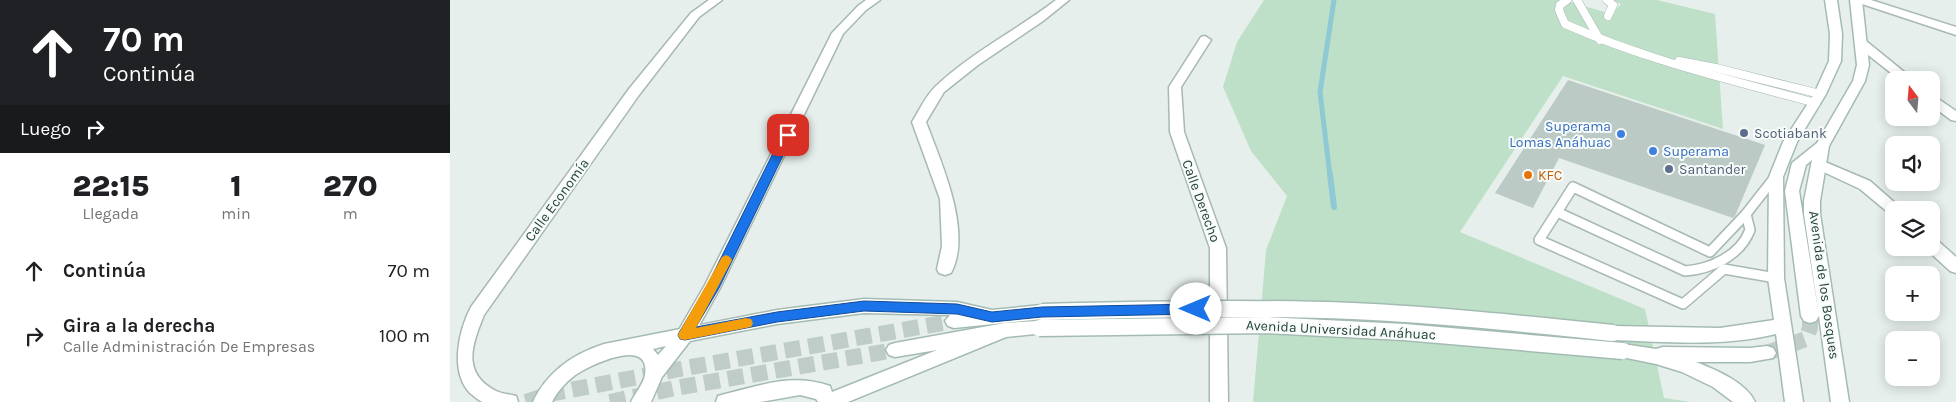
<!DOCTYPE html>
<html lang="es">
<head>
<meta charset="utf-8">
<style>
  body { margin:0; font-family:Karla,sans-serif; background:#f2f2f2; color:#202124; height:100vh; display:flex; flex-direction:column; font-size:19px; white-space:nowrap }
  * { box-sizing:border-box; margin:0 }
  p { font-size:16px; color:#757577 }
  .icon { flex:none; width:28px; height:28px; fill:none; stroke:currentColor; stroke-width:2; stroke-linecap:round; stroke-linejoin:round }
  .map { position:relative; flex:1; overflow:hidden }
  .drawer { display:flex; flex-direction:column; background:#fff; width:450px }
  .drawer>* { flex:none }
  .banner { background:#202124; color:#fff; overflow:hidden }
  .needle { width:32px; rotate:344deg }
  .tools { position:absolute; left:1435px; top:71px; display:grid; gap:10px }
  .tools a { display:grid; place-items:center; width:55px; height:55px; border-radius:10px; background:#fff; box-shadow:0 2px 12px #0003; font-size:25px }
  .pin { position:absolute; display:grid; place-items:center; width:42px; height:42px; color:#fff; margin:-21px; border-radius:10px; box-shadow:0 2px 8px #0006 }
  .me { position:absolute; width:55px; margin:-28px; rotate:270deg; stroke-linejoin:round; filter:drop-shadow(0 0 4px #0008) }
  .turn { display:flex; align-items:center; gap:18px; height:105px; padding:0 20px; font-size:22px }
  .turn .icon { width:65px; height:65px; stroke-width:2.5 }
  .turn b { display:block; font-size:35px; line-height:42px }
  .then { display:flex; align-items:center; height:48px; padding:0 20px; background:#0003; gap:10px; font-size:19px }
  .eta { display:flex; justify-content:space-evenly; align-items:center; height:85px; text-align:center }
  .eta b { font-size:30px; font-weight:800; line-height:35px }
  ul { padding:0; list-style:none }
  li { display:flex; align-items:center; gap:15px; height:65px; padding:0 20px }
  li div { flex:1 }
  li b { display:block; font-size:19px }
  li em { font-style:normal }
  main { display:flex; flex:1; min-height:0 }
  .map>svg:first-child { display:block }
  .green { fill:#bfe0c8 }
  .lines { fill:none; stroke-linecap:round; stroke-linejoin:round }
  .stream-far1 { stroke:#8ec9d4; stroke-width:5 }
  .stream { stroke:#8ec9d4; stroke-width:6 }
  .building { fill:#bbcac4 }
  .secondary-tunnel { stroke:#bfccc8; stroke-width:16; stroke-dasharray:16 8; stroke-linecap:butt }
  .lane-far1-casing { stroke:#a8b8b2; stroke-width:9 }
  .lane-casing { stroke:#a8b8b2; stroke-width:12 }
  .street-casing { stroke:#a8b8b2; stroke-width:3 }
  .secondary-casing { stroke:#a4bbb3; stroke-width:3 }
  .lane-far1 { stroke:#fff; stroke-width:8 }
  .lane { stroke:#fff; stroke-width:9 }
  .street { fill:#fff; fill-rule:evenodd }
  .secondary { fill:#fff; fill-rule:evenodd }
  .secondary-bridge-casing { stroke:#a4bbb3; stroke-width:19; stroke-linecap:butt }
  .secondary-bridge { stroke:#fff; stroke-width:16 }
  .route { fill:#1a73e8; stroke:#114b97 }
  .slow { fill:#f59e0b }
  .service-dot { fill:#5c6f8a; stroke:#f7fbf9; stroke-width:2 }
  .shop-dot { fill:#3f7fe0; stroke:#f7fbf9; stroke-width:2 }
  .food-dot { fill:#e8710a; stroke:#f7fbf9; stroke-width:2 }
  .labels { text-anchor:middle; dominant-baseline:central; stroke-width:4; stroke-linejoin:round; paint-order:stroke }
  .shop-label { font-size:14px; fill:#366cbe; stroke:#f7fbf9; text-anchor:end }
  .service-label { font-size:14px; fill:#4e5e75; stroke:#f7fbf9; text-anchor:start }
  .food-label { font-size:14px; fill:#c56008; stroke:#f7fbf9; text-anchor:start }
  .street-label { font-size:14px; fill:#24423a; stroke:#f7fbf9 }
</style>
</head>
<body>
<main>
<section class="drawer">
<div class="banner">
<div class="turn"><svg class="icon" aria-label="ahead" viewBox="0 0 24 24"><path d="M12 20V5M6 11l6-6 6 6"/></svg><div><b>70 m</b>Continúa</div></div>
<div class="then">Luego<svg class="icon" aria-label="right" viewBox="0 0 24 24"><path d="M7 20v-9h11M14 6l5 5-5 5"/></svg></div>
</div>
<div class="eta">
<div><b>22:15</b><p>Llegada</p></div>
<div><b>1</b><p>min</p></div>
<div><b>270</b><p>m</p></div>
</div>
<ul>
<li><svg class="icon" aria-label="ahead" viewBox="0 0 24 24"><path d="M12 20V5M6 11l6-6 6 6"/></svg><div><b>Continúa</b></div><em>70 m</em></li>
<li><svg class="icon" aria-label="right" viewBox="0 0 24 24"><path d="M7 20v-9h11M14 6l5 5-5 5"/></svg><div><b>Gira a la derecha</b><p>Calle Administración De Empresas</p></div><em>100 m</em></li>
</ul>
</section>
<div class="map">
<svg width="1506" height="402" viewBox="0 0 1506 402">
  <rect width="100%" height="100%" fill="#e6efeb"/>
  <polygon class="green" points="814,0 1114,0 1161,14 1171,4 1162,0 1207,0 1265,14 1273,129 1113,76 1010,232 1195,309 1214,398 1241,402 803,402 816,250 837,196 801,151 773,87 787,42"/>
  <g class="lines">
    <polyline class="stream-far1" points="880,176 870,92 884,0"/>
    <polyline class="stream" points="880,174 884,207"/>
  </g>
  <polygon class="building" points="1118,80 1315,145 1285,216 1283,218 1109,158 1083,208 1045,193"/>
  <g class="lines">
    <g class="secondary-tunnel">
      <polyline points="1317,353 1356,339 1360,328 1360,316"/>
      <polyline points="76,402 99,394 230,369 504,321"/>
      <polyline points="160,402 225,388 445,350"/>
    </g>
    <defs>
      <g id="lane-far1">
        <path d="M1117,0l-7,5 -1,5 6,14c81,36 166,56 251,79"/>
        <polyline points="1127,0 1150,40"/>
        <polyline points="1157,0 1163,5 1158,16"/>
        <polyline points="1229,61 1266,68 1370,94"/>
      </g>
      <g id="lane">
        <polyline points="1325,177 1296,214 1260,252 1123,187 1089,240 1233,304 1274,269 1326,278"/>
        <path d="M1107,212l128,59c26,-2 55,-15 65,-41l-4,-16"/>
      </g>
      <g id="street">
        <path d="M259,0h13l-23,17 -60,78 -155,220c-12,30 -23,58 12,76 6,3 13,3 20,5l2,6c-10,0 -25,0 -35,0 -4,-1 -9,-6 -13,-9 -20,-21 -12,-61 1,-86l158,-218 62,-76z"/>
        <polygon points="416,0 430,0 416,10 393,34 270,288 241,340 235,342 229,340 226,335 255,285 382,33 408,6"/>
        <path d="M606,0h13l-26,21 -65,44 -34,27 -18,30c15,40 47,110 25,151l-6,2 -6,-2 -2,-4 5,-23 -2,-47 -28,-77c7,-11 14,-27 24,-36 36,-34 81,-56 120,-86z"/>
        <polygon points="1404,0 1421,0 1506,27 1506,35 1406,2"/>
        <polygon points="755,36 761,40 731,87 734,132 776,248 778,402 760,402 760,248 720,132 719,87 751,37"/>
        <polygon points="1412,40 1416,41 1464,80 1450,80 1408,47 1406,44 1408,41"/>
        <polygon points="1481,94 1506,111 1506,121 1501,120 1481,105"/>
        <polygon points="1368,159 1420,181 1453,210 1444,210 1444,215 1440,214 1410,189 1363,167 1361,164 1363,161"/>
        <polygon points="1481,238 1487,240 1506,257 1506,273 1500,271 1475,248 1481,248"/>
      </g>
      <g id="secondary">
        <path d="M1375,0h12l5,34 -1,27 -15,33 -29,48 -14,35 1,101 19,124h-18l-9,-68c-53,13 -108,8 -163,6l-6,-2 -3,-5 3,-5 6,-2 107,2 54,-8 -6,-42 1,-101 14,-35 31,-48 15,-33 1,-27z"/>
        <path d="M1400,0h12l7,65 -4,16 -36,65 -9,55v13l29,188h-18l-12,-86 -3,5 -6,2 -6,-2 -3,-5 -16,-125 7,-28 25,-20 36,-62 4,-16zM1362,160l-8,41v13l15,102 -20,-125 7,-26z"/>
        <path d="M414,299l93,3 35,8 50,-5 6,2 3,5 -3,5 -6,2 -88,9 -6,-2 -3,-5 5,-6 -86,-2 -87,11 -87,17 -28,36 -11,25h-20c4,-9 12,-17 14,-27 6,-40 -57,-9 -71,1 -9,7 -17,16 -22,26h-19c14,-30 40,-48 71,-58l173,-34zM216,346l-8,9 -5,-6z"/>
        <path d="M589,321l6,2 3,5 -3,5 -39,4 -158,65h-30l-2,-3 -16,-4 -40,7h-44l2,-6 7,-2c37,-9 67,-21 105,-8l2,6 105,-42 -42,7 -6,-2 -3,-5 3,-5 6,-2 110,-20z"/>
        <path d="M1173,344l33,5 7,-2 87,1 17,-2 6,2 3,5 -3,5 -23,4h-54c20,8 50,20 59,40h-22l-20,-15 -31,-15 -26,-8 -39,-8 -3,-5 3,-5z"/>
      </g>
    </defs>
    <use href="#lane-far1" class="lane-far1-casing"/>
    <use href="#lane" class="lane-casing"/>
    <use href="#street" class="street-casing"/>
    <use href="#secondary" class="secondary-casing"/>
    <use href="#lane-far1" class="lane-far1"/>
    <use href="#lane" class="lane"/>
    <use href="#street" class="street"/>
    <use href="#secondary" class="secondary"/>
    <defs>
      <g id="secondary-bridge">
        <path d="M592,312c104,-3 207,-5 311,-1 87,4 173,13 260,22"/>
        <polyline points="589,328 817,325 954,332 1173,351"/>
      </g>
    </defs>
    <use href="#secondary-bridge" class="secondary-bridge-casing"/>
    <use href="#secondary-bridge" class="secondary-bridge"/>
  </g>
  <polygon class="route" points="338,132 343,135 269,288 246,327 327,312 414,301 507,304 542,312 592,307 746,304 751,305 752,309 751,312 746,314 592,317 542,322 507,314 414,311 327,322 235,340 230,339 228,335 230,331 257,286 332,135"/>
  <polygon class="slow" points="276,255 280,257 282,260 246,328 296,318 301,319 303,323 301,327 235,340 230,339 228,335 230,331 272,257"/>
  <g class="service-dot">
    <circle cx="1294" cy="133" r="5"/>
    <circle cx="1219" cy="169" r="5"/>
  </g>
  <g class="shop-dot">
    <circle cx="1171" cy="134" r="5"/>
    <circle cx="1203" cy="151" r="5"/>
  </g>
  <circle class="food-dot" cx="1078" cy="175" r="5"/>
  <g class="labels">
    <g class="shop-label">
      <text x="1161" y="126">Superama<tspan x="1161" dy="16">Lomas Anáhuac</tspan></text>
      <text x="1213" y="151" text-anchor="start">Superama</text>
    </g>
    <g class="service-label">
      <text x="1304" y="133">Scotiabank</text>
      <text x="1229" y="169">Santander</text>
    </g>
    <g class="food-label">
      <text x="1088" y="175">KFC</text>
    </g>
    <g class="street-label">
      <text transform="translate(107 200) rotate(-54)">Calle Economía</text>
      <text transform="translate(751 201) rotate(70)">Calle Derecho</text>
      <text transform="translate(1374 285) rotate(82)">Avenida de los Bosques</text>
      <text transform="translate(891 330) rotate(3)">Avenida Universidad Anáhuac</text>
    </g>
  </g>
</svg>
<div class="tools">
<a><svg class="needle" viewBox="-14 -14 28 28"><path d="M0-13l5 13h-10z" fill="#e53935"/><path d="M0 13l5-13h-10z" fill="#757577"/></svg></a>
<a><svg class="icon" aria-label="sound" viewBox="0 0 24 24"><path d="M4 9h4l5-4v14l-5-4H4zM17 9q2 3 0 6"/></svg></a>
<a><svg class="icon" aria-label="layers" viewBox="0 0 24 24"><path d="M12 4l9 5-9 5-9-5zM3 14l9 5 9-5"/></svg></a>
<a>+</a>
<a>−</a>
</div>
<div class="pin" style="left:338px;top:135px;background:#d93025"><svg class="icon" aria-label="arrive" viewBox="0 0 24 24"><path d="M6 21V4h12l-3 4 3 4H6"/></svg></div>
<svg class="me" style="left:746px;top:309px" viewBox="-20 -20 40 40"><circle r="19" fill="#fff"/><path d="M0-13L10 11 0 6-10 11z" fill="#1a73e8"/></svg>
</div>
</main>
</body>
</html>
